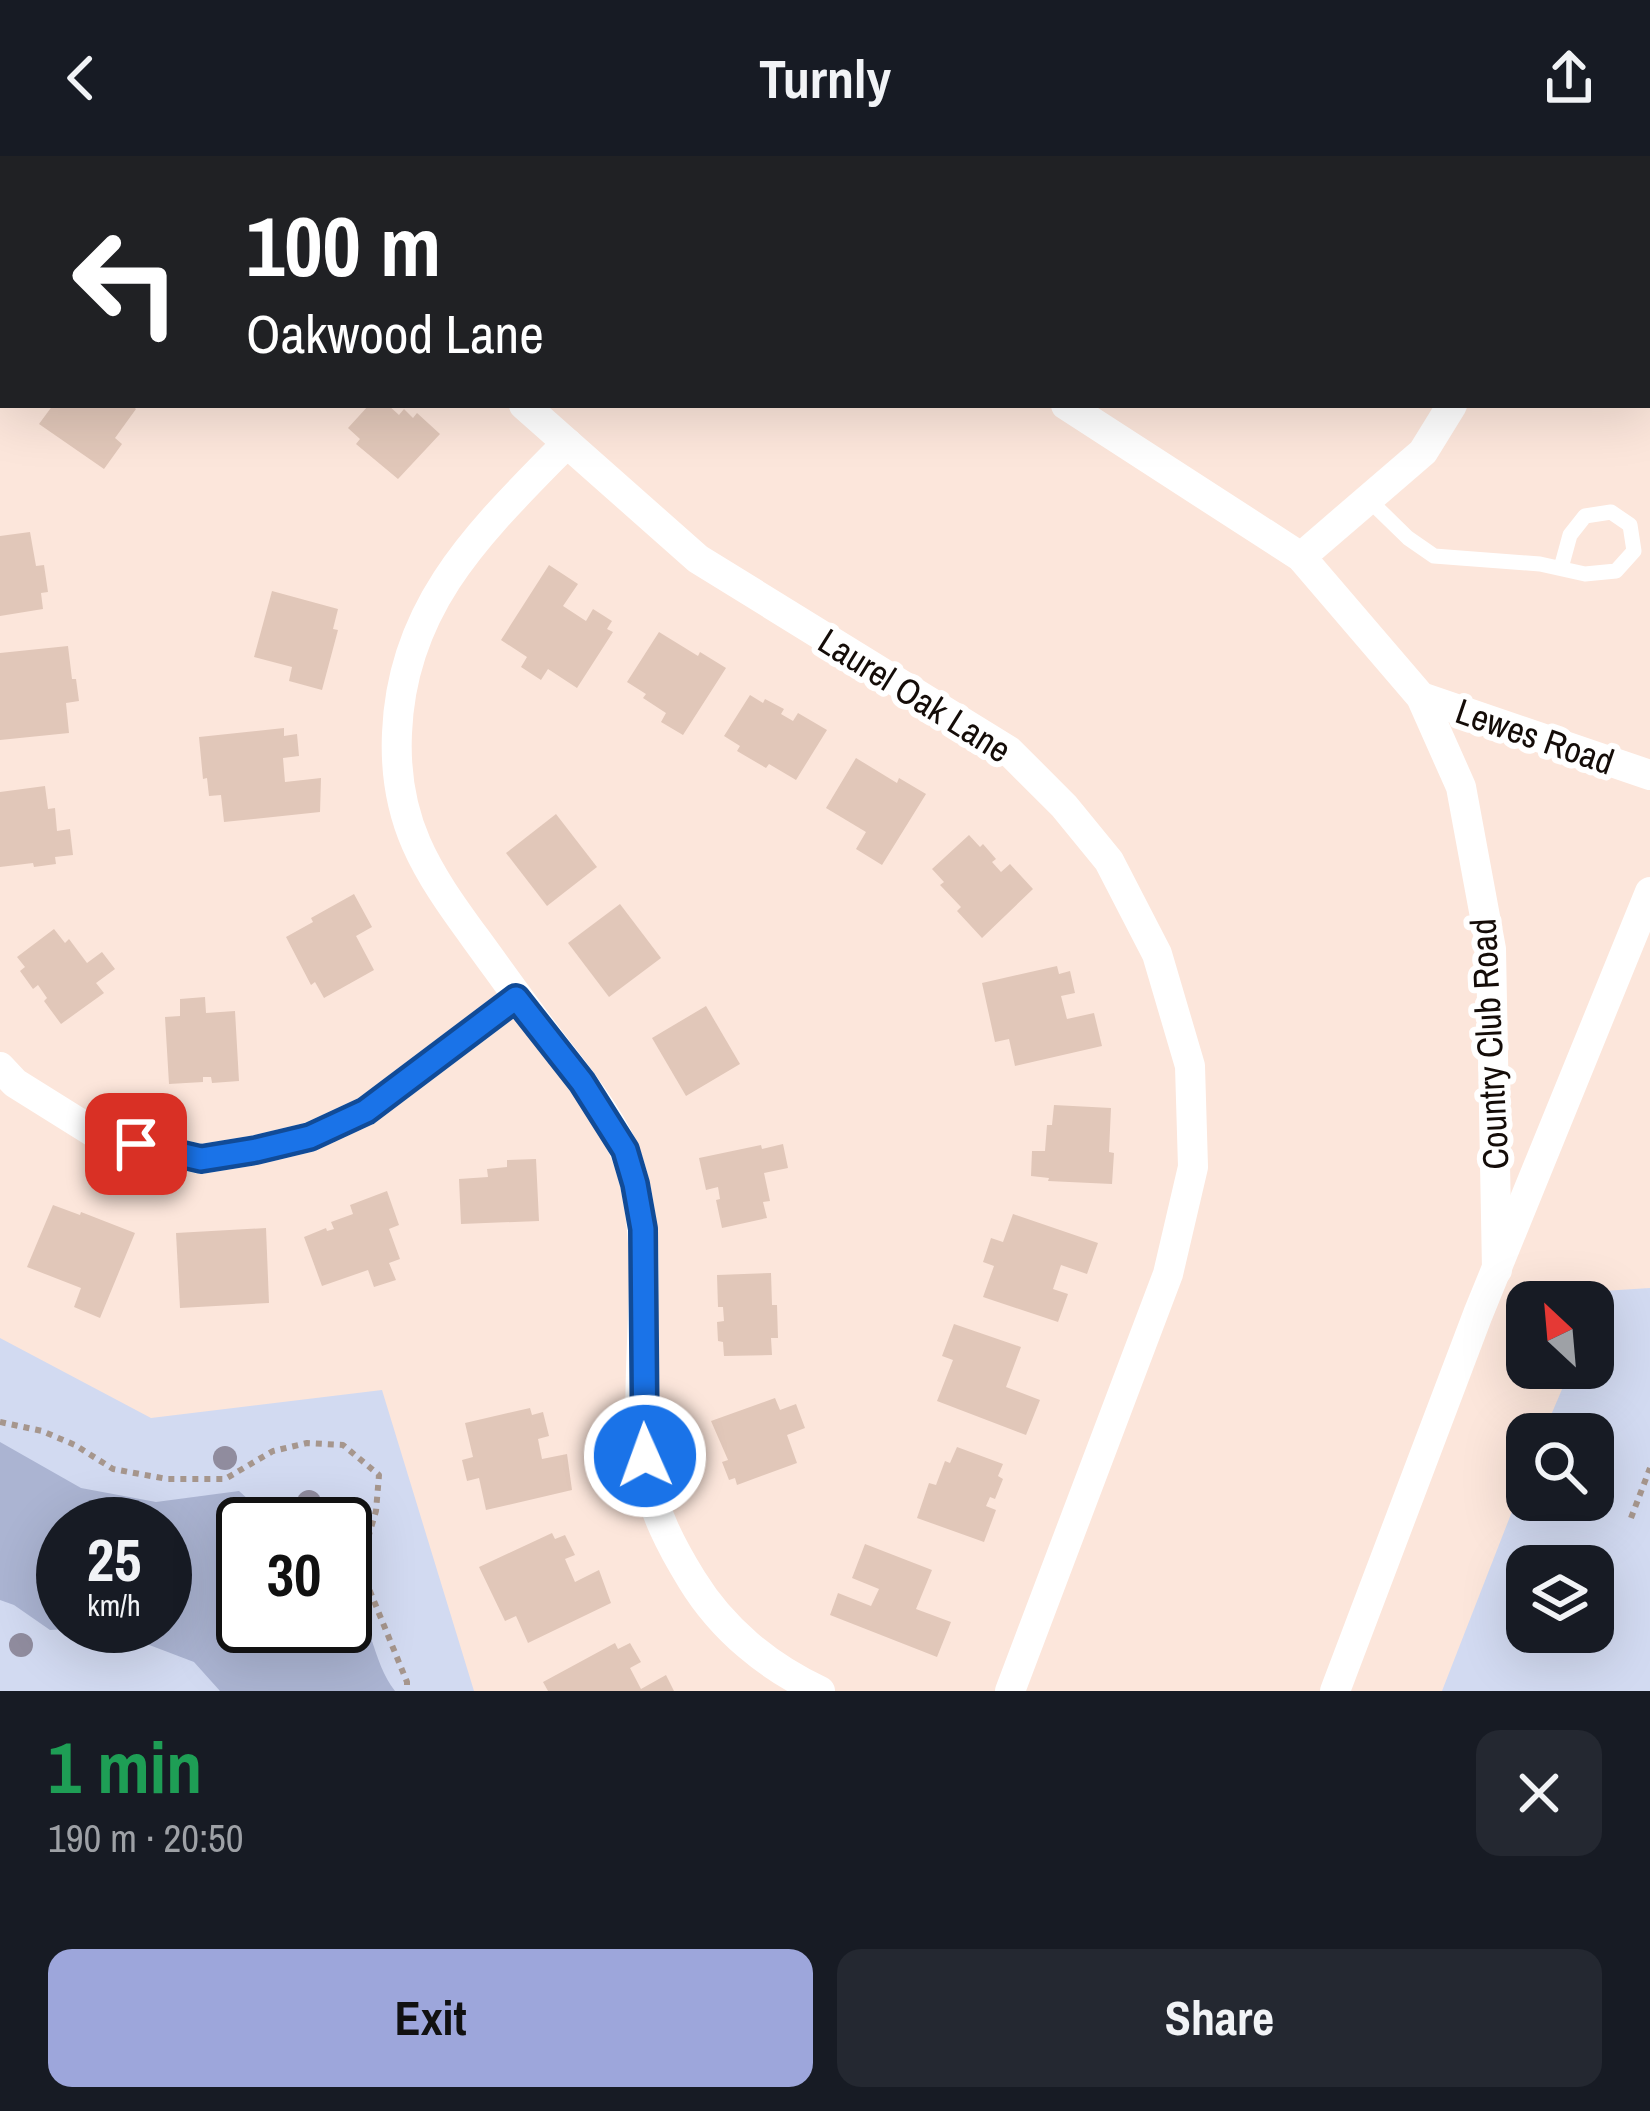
<!DOCTYPE html>
<html lang="en">
<head>
<meta charset="utf-8">
<style>
  body { margin:0; font-family:"Archivo Narrow",sans-serif; background:#242831; color:#f1f3f6; height:100vh; display:flex; flex-direction:column; font-size:45px; white-space:nowrap }
  * { box-sizing:border-box; margin:0 }
  p { font-size:39px; color:#9ea1a6 }
  .icon { flex:none; width:66px; height:66px; fill:none; stroke:currentColor; stroke-width:2; stroke-linecap:round; stroke-linejoin:round }
  .map { position:relative; height:1535px; overflow:hidden }
  .drawer { display:flex; flex-direction:column; background:#171b24; flex:1 }
  .drawer>* { flex:none }
  .top-card { position:absolute; left:0px; top:0px; width:1650px; height:252px; box-shadow:0 12px 48px #0002; background:#202124; color:#fff; overflow:hidden }
  .needle { width:78px; rotate:334deg }
  .tools { position:absolute; left:1506px; top:1125px; display:grid; gap:24px }
  .tools a { display:grid; place-items:center; width:108px; height:108px; border-radius:24px; background:#171b24; box-shadow:0 12px 48px #0002; font-size:60px }
  .speed { position:absolute; left:36px; top:1341px; display:flex; gap:24px; font-size:60px; font-weight:700; text-align:center }
  .speed>* { display:grid; place-content:center; width:156px; height:156px; border-radius:50%; background:#171b24; box-shadow:0 12px 48px #0002; line-height:1 }
  .speed small { font-size:30px; font-weight:400 }
  .speed .limit { border:6px solid #111; border-radius:18px; background:#fff; color:#111 }
  .pin { position:absolute; display:grid; place-items:center; width:102px; height:102px; color:#fff; margin:-51px; border-radius:24px; box-shadow:0 6px 18px #0006 }
  .me { position:absolute; width:132px; margin:-66px; rotate:358deg; stroke-linejoin:round; filter:drop-shadow(0 0 9px #0008) }
  .turn { display:flex; align-items:center; gap:42px; height:252px; padding:0 48px; font-size:54px }
  .turn .icon { width:156px; height:156px; stroke-width:2.5 }
  .turn b { display:block; font-size:84px; line-height:102px }
  .round { display:grid; place-items:center; flex:none; width:126px; height:126px; border-radius:24px; background:#242831 }
  .headline { display:flex; align-items:center; justify-content:space-between; height:204px; padding:0 48px }
  h1 { font-size:72px; font-weight:700; line-height:90px; color:#1e9e55 }
  .primary-button { display:flex; gap:24px; margin-top:auto; padding:24px 48px }
  .primary-button a { flex:1; height:138px; border-radius:24px; background:#9da6db; color:#111; font-size:48px; font-weight:700; line-height:138px; text-align:center }
  .primary-button a+a { background:#242831; color:#f1f3f6 }
  header { display:flex; justify-content:space-between; align-items:center; height:156px; padding:0 48px; background:#171b24; font-size:54px; font-weight:700 }
  .map>svg:first-child { display:block }
  .green { fill:#d2daf1; fill-rule:evenodd }
  .forest { fill:#abb4d2; fill-rule:evenodd }
  .building { fill:#e1c7b9 }
  .lines { fill:none; stroke-linecap:round; stroke-linejoin:round }
  .path { stroke:#a6968d; stroke-width:6; stroke-dasharray:6 6; stroke-linecap:butt }
  .lane { stroke:#fff; stroke-width:15 }
  .street { stroke:#fff; stroke-width:30 }
  .tree { fill:#908c9e }
  .route-casing { stroke:#114b97; stroke-width:30 }
  .route { stroke:#1a73e8; stroke-width:21 }
  .labels { text-anchor:middle; dominant-baseline:central; stroke-width:12; stroke-linejoin:round; paint-order:stroke }
  .street-label { font-size:36px; fill:#140c08; stroke:#fff }
</style>
</head>
<body>
<header><svg class="icon" aria-label="back" viewBox="0 0 24 24"><path d="M15 5l-7 7 7 7"/></svg>Turnly<svg class="icon" aria-label="share" viewBox="0 0 24 24"><path d="M12 15V3M7 8l5-5 5 5M5 13v7h14v-7"/></svg></header>
<div class="map">
<svg width="1650" height="1535" viewBox="0 0 1650 1535">
  <rect width="100%" height="100%" fill="#fce6db"/>
  <g class="green">
    <path d="M1650,1132v403h-208l85,-218v27h66v-66h-50l28,-66h22v-52l10,-25zM1527,1410h66v66h-66z"/>
    <path d="M0,1182l151,80 231,-28 92,301h-474zM63,1368h102v102h-102zM243,1368h102v102h-102z"/>
  </g>
  <path class="forest" d="M0,1286l81,46 75,14 83,-11 37,33h-33v102h102v-43c26,32 27,79 50,108h-175l-26,-29 -92,-35 -52,3 -36,-25 -14,-5zM63,1368h102v102h-102z"/>
  <g class="building">
    <polygon points="53,249 131,249 136,253 115,282 122,288 104,313 39,268"/>
    <polygon points="369,249 388,249 399,259 404,253 413,262 417,257 440,278 398,323 356,288 360,283 348,272"/>
    <polygon points="30,376 36,410 44,409 48,436 41,437 43,453 0,460 0,380"/>
    <polygon points="549,409 578,428 563,450 586,465 593,453 612,465 607,473 613,476 577,532 548,513 541,524 521,511 527,501 501,484"/>
    <polygon points="272,435 338,453 333,473 338,474 322,534 289,525 292,511 254,501"/>
    <polygon points="659,476 698,500 700,496 726,512 683,579 661,566 666,557 643,542 646,538 627,526"/>
    <polygon points="68,490 72,523 76,523 79,545 66,547 69,577 0,584 0,497"/>
    <polygon points="750,539 763,547 765,543 784,553 781,558 793,565 798,557 827,574 796,624 769,608 766,612 737,595 740,590 724,580"/>
    <polygon points="284,572 284,580 297,578 299,600 283,602 285,626 321,622 320,656 224,666 221,639 209,640 207,622 203,623 199,581"/>
    <polygon points="856,602 897,627 899,622 926,638 882,709 856,693 866,676 826,652"/>
    <polygon points="45,630 48,653 55,652 57,675 70,673 73,699 55,701 56,708 34,711 33,707 0,711 0,636"/>
    <polygon points="556,658 597,711 547,750 506,697"/>
    <polygon points="969,679 980,691 983,688 996,703 992,706 1001,716 1010,708 1033,733 982,782 957,755 961,751 940,729 944,726 932,713"/>
    <polygon points="354,738 372,771 356,780 374,814 324,842 315,826 311,829 286,781 313,766 311,762"/>
    <polygon points="620,748 661,802 609,841 568,787"/>
    <polygon points="54,773 65,787 69,783 87,807 102,796 115,813 96,827 104,837 61,868 44,845 47,842 38,829 33,833 20,815 25,811 17,801"/>
    <polygon points="1057,810 1059,818 1070,815 1075,837 1061,840 1067,863 1094,857 1102,890 1015,910 1009,883 995,886 982,827"/>
    <polygon points="205,841 206,857 235,855 239,925 212,927 211,921 203,921 203,926 169,928 165,861 180,860 180,843"/>
    <polygon points="706,850 740,908 686,940 652,882"/>
    <polygon points="1054,949 1111,952 1109,996 1114,997 1112,1028 1048,1025 1049,1022 1031,1020 1032,995 1045,995 1047,969 1052,969"/>
    <polygon points="783,988 788,1012 764,1017 770,1045 763,1046 767,1062 722,1072 716,1044 720,1043 718,1031 706,1034 699,1002 761,989 762,993"/>
    <polygon points="536,1003 539,1065 461,1068 459,1023 488,1021 487,1013 507,1011 507,1004"/>
    <polygon points="387,1035 399,1069 389,1073 400,1103 389,1107 396,1124 374,1131 368,1114 322,1130 304,1081 326,1072 327,1075 334,1073 331,1066 353,1058 350,1049"/>
    <polygon points="53,1049 80,1059 81,1056 135,1077 100,1162 74,1151 81,1132 27,1111"/>
    <polygon points="1013,1058 1098,1087 1087,1118 1061,1109 1053,1133 1068,1138 1058,1166 983,1141 994,1110 983,1106 991,1082 1003,1086"/>
    <polygon points="266,1072 269,1147 180,1152 176,1077"/>
    <polygon points="771,1117 772,1149 777,1149 778,1182 771,1182 772,1199 724,1200 723,1186 718,1185 717,1166 724,1165 723,1151 718,1151 717,1119"/>
    <polygon points="954,1168 1021,1191 1006,1231 1040,1244 1026,1279 937,1245 953,1204 942,1200"/>
    <polygon points="775,1242 780,1254 796,1248 805,1272 787,1279 797,1307 737,1329 735,1322 729,1324 722,1306 728,1304 711,1265"/>
    <polygon points="530,1252 532,1259 543,1256 549,1280 538,1283 542,1303 567,1298 572,1334 486,1354 479,1322 467,1325 462,1304 473,1301 465,1267"/>
    <polygon points="957,1291 1003,1308 998,1320 1003,1323 995,1343 990,1341 986,1350 996,1354 984,1386 917,1362 929,1327 936,1329 945,1305 950,1307"/>
    <polygon points="552,1377 555,1383 565,1379 575,1399 565,1403 575,1426 599,1414 611,1447 528,1487 516,1460 505,1465 479,1411"/>
    <polygon points="865,1388 932,1414 916,1453 951,1466 937,1501 830,1459 838,1437 871,1450 879,1433 852,1422"/>
    <polygon points="615,1487 618,1493 630,1487 641,1506 630,1512 641,1533 666,1519 674,1535 548,1535 543,1526"/>
  </g>
  <g class="lines">
    <g class="path">
      <polyline points="0,1266 42,1275 75,1289 113,1313 167,1323 225,1323 273,1295 307,1287 343,1289 379,1319 376,1355 365,1392 365,1423 407,1526 407,1535"/>
      <polyline points="1631,1362 1650,1312"/>
    </g>
    <polyline class="lane" points="1368,343 1408,382 1434,400 1540,408 1585,418 1616,415 1634,395 1630,369 1611,356 1585,360 1570,379 1561,412"/>
    <g class="street">
      <polyline points="259,0 262,3"/>
      <polyline points="764,0 765,3"/>
      <polyline points="103,3 105,0"/>
      <polyline points="1548,3 1550,0"/>
      <polyline points="0,187 3,181"/>
      <polyline points="524,249 698,403 1009,595 1064,650 1109,705 1157,798 1190,910 1193,1011 1168,1118 1010,1535"/>
      <polyline points="1066,249 1301,401 1421,541 1461,631 1491,793 1497,1114"/>
      <path d="M567,287c-84,86 -165,160 -170,290 -4,88 29,138 79,206 27,37 53,74 81,110 23,29 56,72 69,106 37,99 2,216 20,317 7,39 25,74 46,108 30,49 76,87 128,111"/>
      <polyline points="1301,401 1423,296 1452,249"/>
      <polyline points="1421,541 1650,619"/>
      <polyline points="0,911 15,927 103,982 201,1003 256,994 310,981 366,955 516,842"/>
      <polyline points="1335,1535 1478,1158 1650,736"/>
    </g>
  </g>
  <g class="tree">
    <circle cx="225" cy="1302" r="12"/>
    <circle cx="309" cy="1346" r="12"/>
    <circle cx="21" cy="1489" r="12"/>
  </g>
  <g class="lines">
    <defs>
      <polyline id="route" points="136,988 201,1003 256,994 310,981 366,955 516,842 582,926 625,994 635,1028 643,1073 645,1300"/>
    </defs>
    <use href="#route" class="route-casing"/>
    <use href="#route" class="route"/>
  </g>
  <g class="labels">
    <g class="street-label">
      <text transform="translate(915 539) rotate(32)">Laurel Oak Lane</text>
      <text transform="translate(1535 580) rotate(19)">Lewes Road</text>
      <text transform="translate(1489 888) rotate(-93)">Country Club Road</text>
    </g>
  </g>
</svg>
<div class="tools">
<a><svg class="needle" viewBox="-14 -14 28 28"><path d="M0-13l5 13h-10z" fill="#e53935"/><path d="M0 13l5-13h-10z" fill="#9ea1a6"/></svg></a>
<a><svg class="icon" aria-label="search" viewBox="0 0 24 24"><circle cx="10" cy="10" r="6"/><path d="M15 15l6 6"/></svg></a>
<a><svg class="icon" aria-label="layers" viewBox="0 0 24 24"><path d="M12 4l9 5-9 5-9-5zM3 14l9 5 9-5"/></svg></a>
</div>
<div class="speed"><div>25<small>km/h</small></div><div class="limit">30</div></div>
<div class="pin" style="left:136px;top:988px;background:#d93025"><svg class="icon" aria-label="arrive" viewBox="0 0 24 24"><path d="M6 21V4h12l-3 4 3 4H6"/></svg></div>
<svg class="me" style="left:645px;top:1300px" viewBox="-20 -20 40 40"><circle r="17" fill="#1a73e8" stroke="#fff" stroke-width="3"/><path d="M0-11L8 9 0 5-8 9z" fill="#fff"/></svg>
<div class="top-card">
<div class="turn"><svg class="icon" aria-label="left" viewBox="0 0 24 24"><path d="M17 20v-9H6M10 6l-5 5 5 5"/></svg><div><b>100 m</b>Oakwood Lane</div></div>
</div>
</div>
<section class="drawer">
<div class="headline"><div><h1>1 min</h1><p>190 m · 20:50</p></div><a class="round"><svg class="icon" aria-label="close" viewBox="0 0 24 24"><path d="M6 6l12 12M18 6L6 18"/></svg></a></div>
<div class="primary-button"><a>Exit</a><a>Share</a></div>
</section>
</body>
</html>
